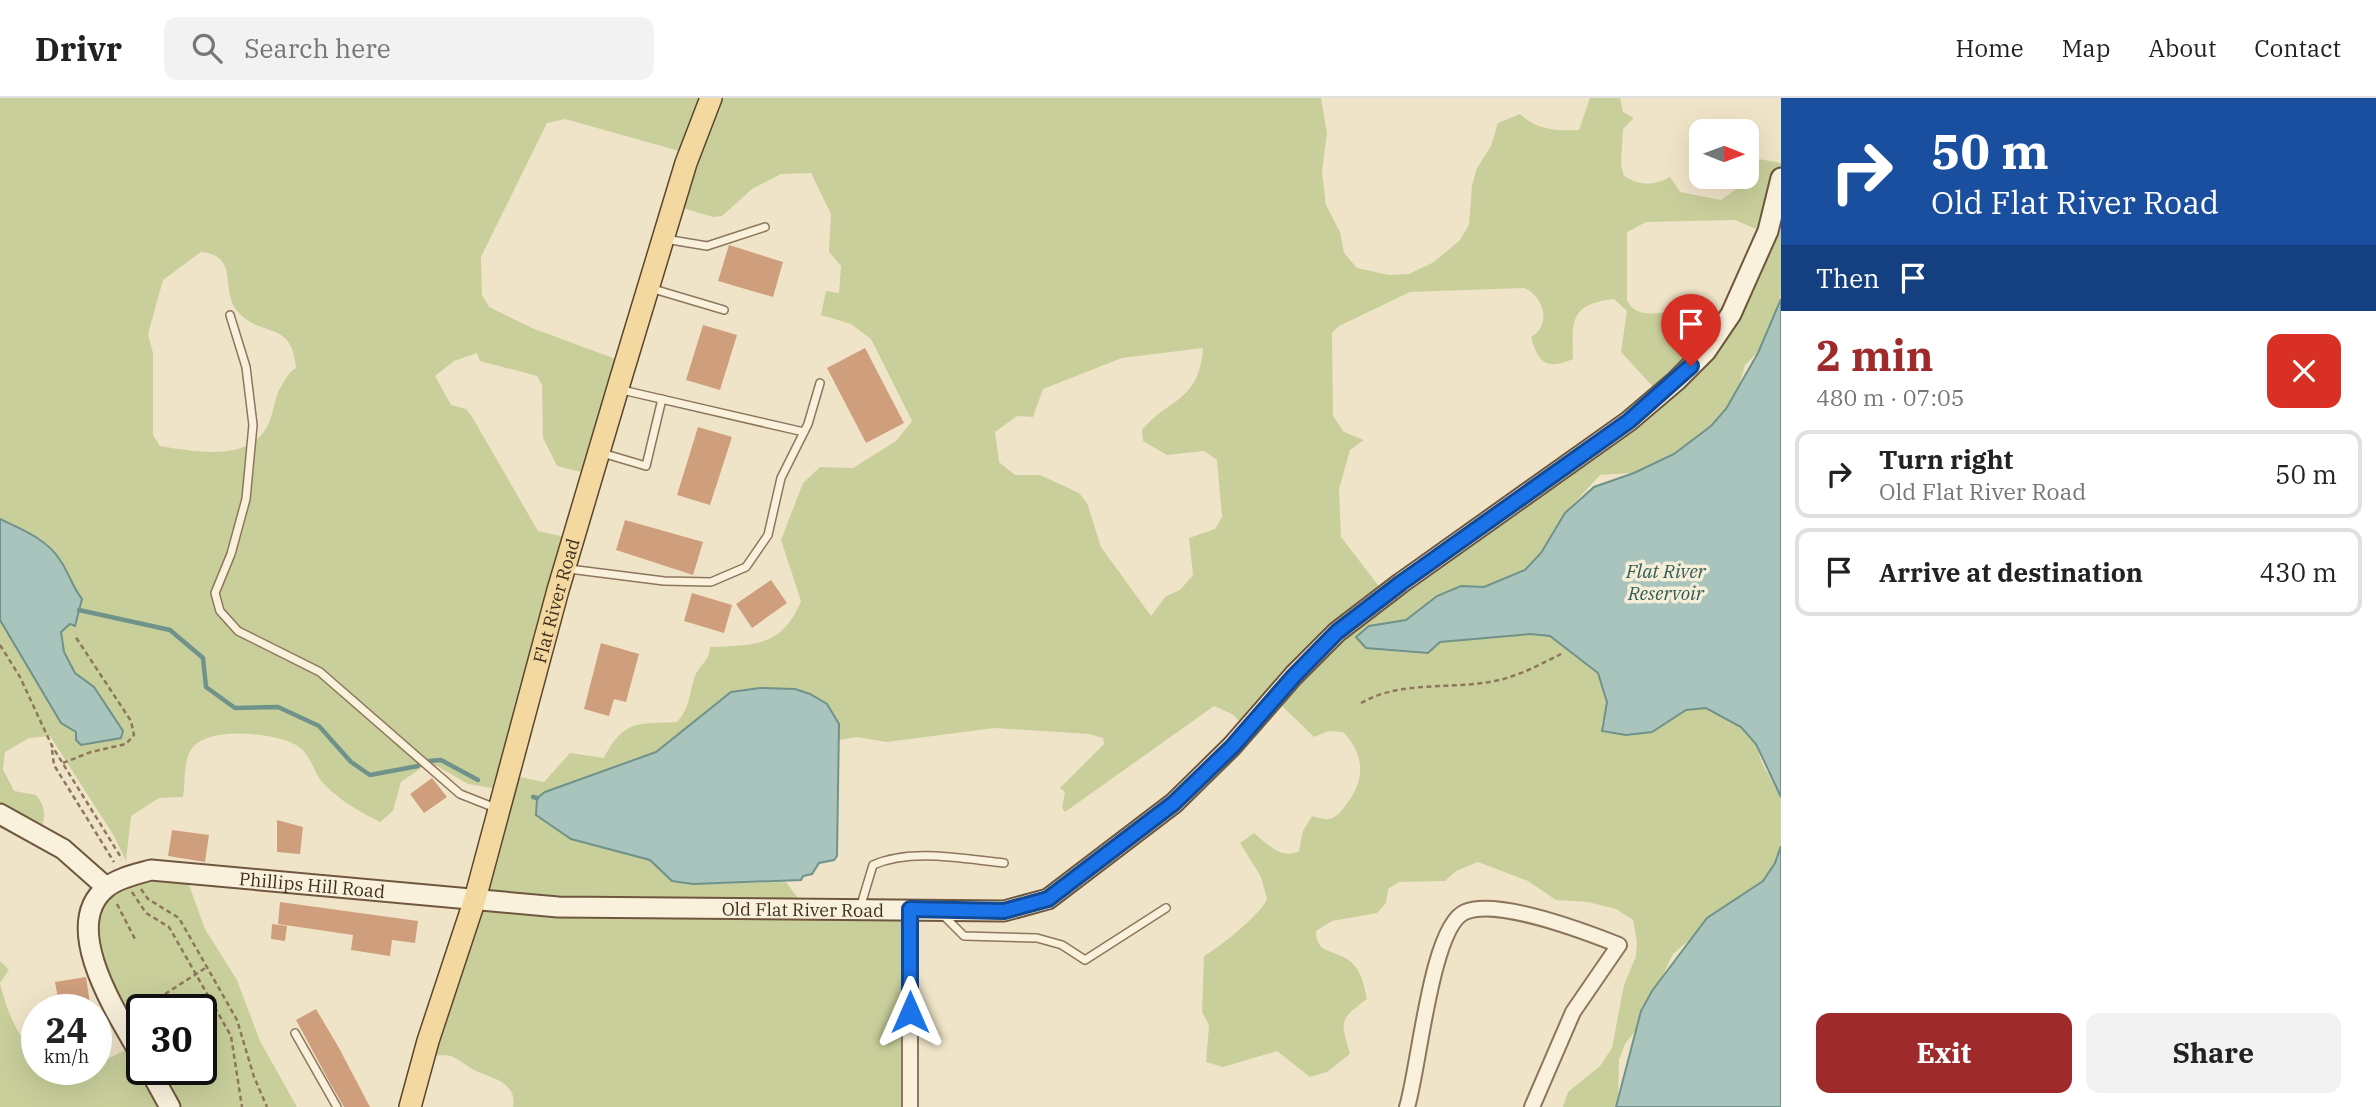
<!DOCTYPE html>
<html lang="en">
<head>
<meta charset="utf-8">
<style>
  body { margin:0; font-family:"IBM Plex Serif",serif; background:#f2f2f2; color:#222; height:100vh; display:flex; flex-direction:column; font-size:26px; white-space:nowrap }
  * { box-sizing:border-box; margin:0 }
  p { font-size:23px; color:#767676 }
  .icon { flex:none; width:38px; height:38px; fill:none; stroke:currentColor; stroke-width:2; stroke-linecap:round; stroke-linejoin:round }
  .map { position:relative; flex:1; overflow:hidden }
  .details { display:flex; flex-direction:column; background:#fff; width:595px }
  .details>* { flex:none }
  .guide { background:#1a4fa0; color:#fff; overflow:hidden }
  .needle { width:46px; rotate:91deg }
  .fabs { position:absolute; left:1689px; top:21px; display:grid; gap:14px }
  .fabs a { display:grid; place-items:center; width:70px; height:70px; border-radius:14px; background:#fff; box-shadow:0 7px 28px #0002; font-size:35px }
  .speed { position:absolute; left:21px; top:896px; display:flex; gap:14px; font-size:35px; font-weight:700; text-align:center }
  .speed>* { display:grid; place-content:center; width:91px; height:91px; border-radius:50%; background:#fff; box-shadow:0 7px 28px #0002; line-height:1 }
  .speed small { font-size:18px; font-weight:400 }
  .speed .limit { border:4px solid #111; border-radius:10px; background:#fff; color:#111 }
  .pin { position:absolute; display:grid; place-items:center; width:60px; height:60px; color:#fff; margin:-72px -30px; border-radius:50% 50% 50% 0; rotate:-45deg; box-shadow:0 0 7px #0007 }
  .pin .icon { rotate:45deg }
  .me { position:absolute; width:77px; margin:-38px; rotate:0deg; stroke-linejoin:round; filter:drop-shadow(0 0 5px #0008) }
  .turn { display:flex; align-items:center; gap:24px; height:147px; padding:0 35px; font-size:32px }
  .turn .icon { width:91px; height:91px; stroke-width:2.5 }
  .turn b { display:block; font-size:49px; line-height:60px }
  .then { display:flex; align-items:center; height:66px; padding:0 35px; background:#0003; gap:14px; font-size:26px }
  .round { display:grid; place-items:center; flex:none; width:74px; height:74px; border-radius:14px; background:#f2f2f2 }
  .head { display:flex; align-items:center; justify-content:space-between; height:119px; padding:0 35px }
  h1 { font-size:42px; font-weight:700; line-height:52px; color:#9e2a2b }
  .button { display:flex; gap:14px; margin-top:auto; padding:14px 35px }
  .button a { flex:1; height:80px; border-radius:14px; background:#9e2a2b; color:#fff; font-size:28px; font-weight:700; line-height:80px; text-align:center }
  .button a+a { background:#f2f2f2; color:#222 }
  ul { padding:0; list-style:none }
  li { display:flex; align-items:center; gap:21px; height:88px; margin:0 14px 10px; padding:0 21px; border:4px solid #e0e0e0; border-radius:14px }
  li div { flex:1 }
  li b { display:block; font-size:26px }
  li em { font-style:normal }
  header { display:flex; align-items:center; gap:42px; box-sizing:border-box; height:98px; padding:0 35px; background:#fff; border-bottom:2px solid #e0e0e0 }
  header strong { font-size:33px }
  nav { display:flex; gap:38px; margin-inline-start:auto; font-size:24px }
  .search { width:490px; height:63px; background:#f2f2f2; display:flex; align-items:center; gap:18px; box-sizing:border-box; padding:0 24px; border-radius:14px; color:#767676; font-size:26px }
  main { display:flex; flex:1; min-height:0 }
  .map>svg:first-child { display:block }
  .green { fill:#c9cf9b; fill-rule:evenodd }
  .water { fill:#a9c4bc; stroke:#6f938a; stroke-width:2 }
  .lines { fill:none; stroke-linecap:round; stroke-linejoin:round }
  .stream { stroke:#6f938a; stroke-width:4.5 }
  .building { fill:#cf9f7d }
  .lane-casing { stroke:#8d765c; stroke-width:10 }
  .street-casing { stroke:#8d765c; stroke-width:18 }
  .secondary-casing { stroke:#6f573f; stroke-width:23 }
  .primary-casing { stroke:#5b4430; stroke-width:24 }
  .path { stroke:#8d765c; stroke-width:2.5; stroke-dasharray:5 3.5; stroke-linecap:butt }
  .lane { stroke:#faf1dc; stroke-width:7 }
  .street { stroke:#faf1dc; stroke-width:14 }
  .secondary { stroke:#faf1dc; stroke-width:19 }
  .primary { stroke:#f3d9a0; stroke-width:21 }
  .route-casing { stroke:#114b97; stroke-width:18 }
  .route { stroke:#1a73e8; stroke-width:12 }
  .labels { text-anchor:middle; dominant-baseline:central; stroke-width:7; stroke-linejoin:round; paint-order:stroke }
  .street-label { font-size:18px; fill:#3d2e20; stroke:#f7eed8 }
  .water-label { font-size:19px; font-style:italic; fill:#2f5d5a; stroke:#f7eed8 }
</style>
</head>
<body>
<header>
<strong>Drivr</strong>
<div class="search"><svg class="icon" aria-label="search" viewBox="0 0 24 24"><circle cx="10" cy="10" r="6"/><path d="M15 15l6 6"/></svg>Search here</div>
<nav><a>Home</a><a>Map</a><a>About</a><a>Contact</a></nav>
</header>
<main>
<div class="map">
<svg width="1781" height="1009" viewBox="0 0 1781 1009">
  <rect width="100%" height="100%" fill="#f0e4c8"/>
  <g class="green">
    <path d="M0,0h1321l6,35 -5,39 4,33 14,27 4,21 13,15 32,7 20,-1 25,-12 26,-22 9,-15 3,-40 5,-17 14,-22 7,-23 22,-9c17,16 36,17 59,16l11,-32h30l3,14 11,6 -11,11 -2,36 3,11c17,10 29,10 46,1l10,15 41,8 14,-10 2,-13h9l1,-20 34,6v132l-12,40 -10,16 -14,14 -13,46 -54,59 -78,5 -35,38 -24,40 -16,17 -41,17h-23l-24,9 -31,24 -37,6 71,16 91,-8 19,2 48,37 9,29 -6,24 51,6 34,-22 20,-2 35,19 15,17 6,19 19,34v75l-66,46 -42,36 -10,21 -9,32 -29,37 -6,16 -1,47h-55l5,-15 32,-26 12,-18 12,-63 12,-29 1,-14 -4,-22 -17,-11 -28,-7 -32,-2 -28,-19 -50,-19 -22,9 -11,10 -46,1 -11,7 -2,14 -9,10 -45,8 -16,10c0,25 21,18 35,31 11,9 13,24 16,37 -28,21 -27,21 -17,55l-23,18 -17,5 -33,-26 -54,16 -17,-5 3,-37 -7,-13 2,-56c16,-9 56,-41 63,-57l-6,-22 -21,-34 14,-10c13,11 28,27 45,18l4,-20 9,-15c5,1 12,4 16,3 8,-1 13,-7 17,-13 20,-24 21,-51 -2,-74l-14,-1 -15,6 -37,-36 -29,28 -16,-15 -18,-8 -149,106 -3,-4 3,-16 -5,-4 44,-44 -1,-6 -14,-4 -94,-6 -109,14 -29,-5 -18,3v-16l-108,-32 -75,60 -111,40 26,47 79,21 22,21 21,3 93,-2 19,26 107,4 -2,195h-397c5,-26 -24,-29 -41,-38 -6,-4 -12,-9 -19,-12 -7,-3 -16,-1 -23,-1l73,-266 -35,-6 -31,-18h-13l-23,16 -8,29 -13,11c-22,-11 -41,-22 -58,-40 -10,-12 -11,-30 -28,-38 -21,-11 -80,-17 -99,1 -13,12 -9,36 -12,52l-24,1 -28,18 -5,45 -12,-25 -64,-100 -21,2 -24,14 -2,17 11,22 22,4c11,13 10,25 2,39l-38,-19v-195l61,103 15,9 6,13 39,-7 -27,-51 -19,-14 -11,-21 -4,-20 10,-8 4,2 8,-27c-10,-13 -13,-27 -22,-39 -13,-20 -40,-31 -60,-41zM565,21l125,35 -14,52 37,11 9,-1 30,-27 29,-15 30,-1 20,41 -2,38 12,14 -2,27 -13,-2 -5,24 30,9 20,15 41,82 -16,20 -43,27 -33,-1 -17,16 -22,57 20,61c-19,46 -46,44 -91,46 -1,15 -10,17 -15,29 -6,17 -5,32 -18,46 -39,2 -53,-3 -73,36l-34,-5 -26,29 -34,-7 64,-236 -36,-8 -67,-116 -5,-6 -15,-4 -16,-29 19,-15 23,-8 3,8 57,15 5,9 1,53 14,28 36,9 31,-113 -92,-34 -43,-21 -7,-12 -1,-38 66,-134zM1735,122l33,14 -52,95c-7,-5 -19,-16 -28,-18 -19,-3 -50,13 -61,-11v-68l19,-10zM201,154c40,4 18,39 37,60 24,27 54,7 58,56 -9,5 -12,14 -17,22 -5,11 -6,26 -12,37 -20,36 -75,24 -107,19l-7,-11v-82l-5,-19 15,-54zM1524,190c20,8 28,37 7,49 7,27 17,33 42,22 -1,-39 -3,-55 41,-60l13,12 -6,41 35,38 -271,204 -44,-57 -2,-48 11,-39 14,-10 -20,-8 -11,-16 -1,-83 7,-7 71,-34zM1203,250c-4,54 -33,49 -61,82l1,11 24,14 37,-4 13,9 5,57 -7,12 -26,9 4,37 -13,15 -14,6 -15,20 -50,-69 -14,-44 -8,-10 -39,-18h-25l-16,-13 -4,-30 22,-16 16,1 10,-28 79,-31z"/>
    <path d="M185,776l20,55 32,51 23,61 37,66h-297v-146l9,9 -9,13c7,28 16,52 37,72v14h59v-4l39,-20 -45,-98 9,-48 36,-24zM142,912h59v59h-59z"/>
  </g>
  <g class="water">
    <polygon points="1781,201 1781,699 1756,646 1741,629 1706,610 1686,612 1652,634 1626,637 1602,633 1607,604 1598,575 1550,538 1531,536 1440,544 1428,555 1366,550 1356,539 1369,528 1406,522 1437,498 1461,488 1484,489 1525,472 1541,455 1565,415 1594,389 1634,375 1674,356 1711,328 1726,311 1758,255"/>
    <path d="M0,421c21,10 47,20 60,41 9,13 12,26 22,39l-7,27 -5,-2 -9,8 3,20 11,21 19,14 29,44 -2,7 -40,7 -5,-5v-8l-15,-9 -61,-103z"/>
    <polygon points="760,590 795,591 810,596 827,606 839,626 837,758 834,762 819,765 812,776 803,778 801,782 693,786 672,783 650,762 571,741 536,717 537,700 545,694 656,654 731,594"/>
    <polygon points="1781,748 1781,1009 1616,1009 1641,913 1652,893 1707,820 1763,783 1775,765"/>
  </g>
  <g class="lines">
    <g class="stream">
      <polyline points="79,512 170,532 203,560 206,589 235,610 278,609 319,628 351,664 370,677 418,668"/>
      <polyline points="429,663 441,662 478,682"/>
      <polyline points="533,699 537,700"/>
    </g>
  </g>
  <g class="building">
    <polygon points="729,147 783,164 773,199 718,183"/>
    <polygon points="703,227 737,237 720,292 686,282"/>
    <polygon points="865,250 904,325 866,345 827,270"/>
    <polygon points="698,329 732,339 710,407 677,397"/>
    <polygon points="625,422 703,444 693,477 616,452"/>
    <polygon points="771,482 787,505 752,530 736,506"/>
    <polygon points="692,495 732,507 724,535 684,523"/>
    <polygon points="601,545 639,556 626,604 614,601 609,618 584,611"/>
    <polygon points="432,680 447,699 424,715 410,696"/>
    <polygon points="277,722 303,729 300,756 277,754"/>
    <polygon points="172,732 209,737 205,764 168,758"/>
    <polygon points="280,804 418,823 415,845 392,842 390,858 351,852 353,837 278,826"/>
    <polygon points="272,826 287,828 285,843 271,841"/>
    <polygon points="86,879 91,912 60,912 55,884"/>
    <polygon points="316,911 339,950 370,1009 344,1009 330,985 296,922"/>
  </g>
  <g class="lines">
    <defs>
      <g id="lane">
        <polyline points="665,141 707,148 765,129"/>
        <polyline points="650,190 724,212"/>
        <polyline points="230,217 246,269 253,327 246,401 231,456 215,495 220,513 238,533 320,574 460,696 498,711"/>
        <polyline points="622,292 804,334"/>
        <polyline points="602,355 646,368 662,301"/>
        <polyline points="569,471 664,483 711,484 746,469 768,437 781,380 808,326 820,285"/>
        <path d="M860,810l13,-43c38,-17 91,-6 131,-2"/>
        <polyline points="941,815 964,838 1037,840 1062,847 1085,862 1166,810"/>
        <polyline points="295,935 337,1009"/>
      </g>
      <g id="street">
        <polyline points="910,811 910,1009"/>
        <path d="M1407,1009c12,-38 24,-181 58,-195 32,-14 121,20 154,33l-46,67 -41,95"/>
      </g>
      <g id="secondary">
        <polyline points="0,716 63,751 106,789"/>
        <path id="s1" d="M142,959c-22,-39 -84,-130 -36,-169 11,-10 31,-14 45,-18l407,37 446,4 44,-12 126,-96 58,-57 62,-71 43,-43 64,-49 228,-162 47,-40 30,-30 25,-37 37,-83 13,-53"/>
        <polyline points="149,971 170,1009"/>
      </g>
      <g id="primary">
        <path id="s2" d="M410,1009l18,-66 47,-142 83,-309 62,-209 66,-218 25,-65"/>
      </g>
    </defs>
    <use href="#lane" class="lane-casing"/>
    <use href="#street" class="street-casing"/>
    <use href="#secondary" class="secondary-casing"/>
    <use href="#primary" class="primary-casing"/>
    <g class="path">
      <polyline points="0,547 20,579 52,648 122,761"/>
      <path d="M1361,605c40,-23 89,-13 134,-22 24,-5 44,-16 66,-27"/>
      <polyline points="52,652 54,667 114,764"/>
      <polyline points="63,665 91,654 126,646 134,637 131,623 75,538"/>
      <polyline points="141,791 148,801 179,820 237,922 254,979 267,1009"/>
      <polyline points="132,794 146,815 169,829 231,938 242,1009"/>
      <polyline points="117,806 136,843"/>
      <polyline points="165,896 207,869"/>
    </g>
    <use href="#lane" class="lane"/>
    <use href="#street" class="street"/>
    <use href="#secondary" class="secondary"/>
    <use href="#primary" class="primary"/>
  </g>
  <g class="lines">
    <defs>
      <polyline id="route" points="910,914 910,811 1004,813 1048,801 1174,705 1233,648 1294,578 1337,534 1401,485 1629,323 1691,268"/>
    </defs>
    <use href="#route" class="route-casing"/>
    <use href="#route" class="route"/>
  </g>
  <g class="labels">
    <g class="street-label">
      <text stroke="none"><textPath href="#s2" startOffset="527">Flat River Road</textPath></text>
      <text stroke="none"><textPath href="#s1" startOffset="397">Phillips Hill Road</textPath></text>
      <text stroke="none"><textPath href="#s1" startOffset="889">Old Flat River Road</textPath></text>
    </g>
    <g class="water-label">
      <text x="1666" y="473">Flat River<tspan x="1666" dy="22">Reservoir</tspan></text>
    </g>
  </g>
</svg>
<div class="fabs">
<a><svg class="needle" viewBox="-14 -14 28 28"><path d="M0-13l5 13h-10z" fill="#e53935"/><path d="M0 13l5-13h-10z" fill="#767676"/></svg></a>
</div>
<div class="speed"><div>24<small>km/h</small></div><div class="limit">30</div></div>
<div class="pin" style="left:1691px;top:268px;background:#d93025"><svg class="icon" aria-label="arrive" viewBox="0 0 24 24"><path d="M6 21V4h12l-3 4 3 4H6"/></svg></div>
<svg class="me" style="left:910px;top:914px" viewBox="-20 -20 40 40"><path d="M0-17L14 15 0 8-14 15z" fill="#1a73e8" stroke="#fff" stroke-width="4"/></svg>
</div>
<section class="details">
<div class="guide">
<div class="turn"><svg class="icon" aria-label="right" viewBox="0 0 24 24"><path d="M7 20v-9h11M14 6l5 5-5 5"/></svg><div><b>50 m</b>Old Flat River Road</div></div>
<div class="then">Then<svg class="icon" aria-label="arrive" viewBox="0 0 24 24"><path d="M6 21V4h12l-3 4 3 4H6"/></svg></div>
</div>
<div class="head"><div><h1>2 min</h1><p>480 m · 07:05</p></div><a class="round" style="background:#d93025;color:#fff"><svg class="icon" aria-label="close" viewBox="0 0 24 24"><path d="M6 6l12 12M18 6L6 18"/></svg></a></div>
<ul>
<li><svg class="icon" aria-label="right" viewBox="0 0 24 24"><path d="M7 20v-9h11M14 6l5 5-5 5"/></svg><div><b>Turn right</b><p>Old Flat River Road</p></div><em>50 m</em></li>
<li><svg class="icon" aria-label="arrive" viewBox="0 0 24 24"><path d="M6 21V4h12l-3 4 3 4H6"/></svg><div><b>Arrive at destination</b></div><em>430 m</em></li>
</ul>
<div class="button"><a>Exit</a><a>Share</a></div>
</section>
</main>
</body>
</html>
